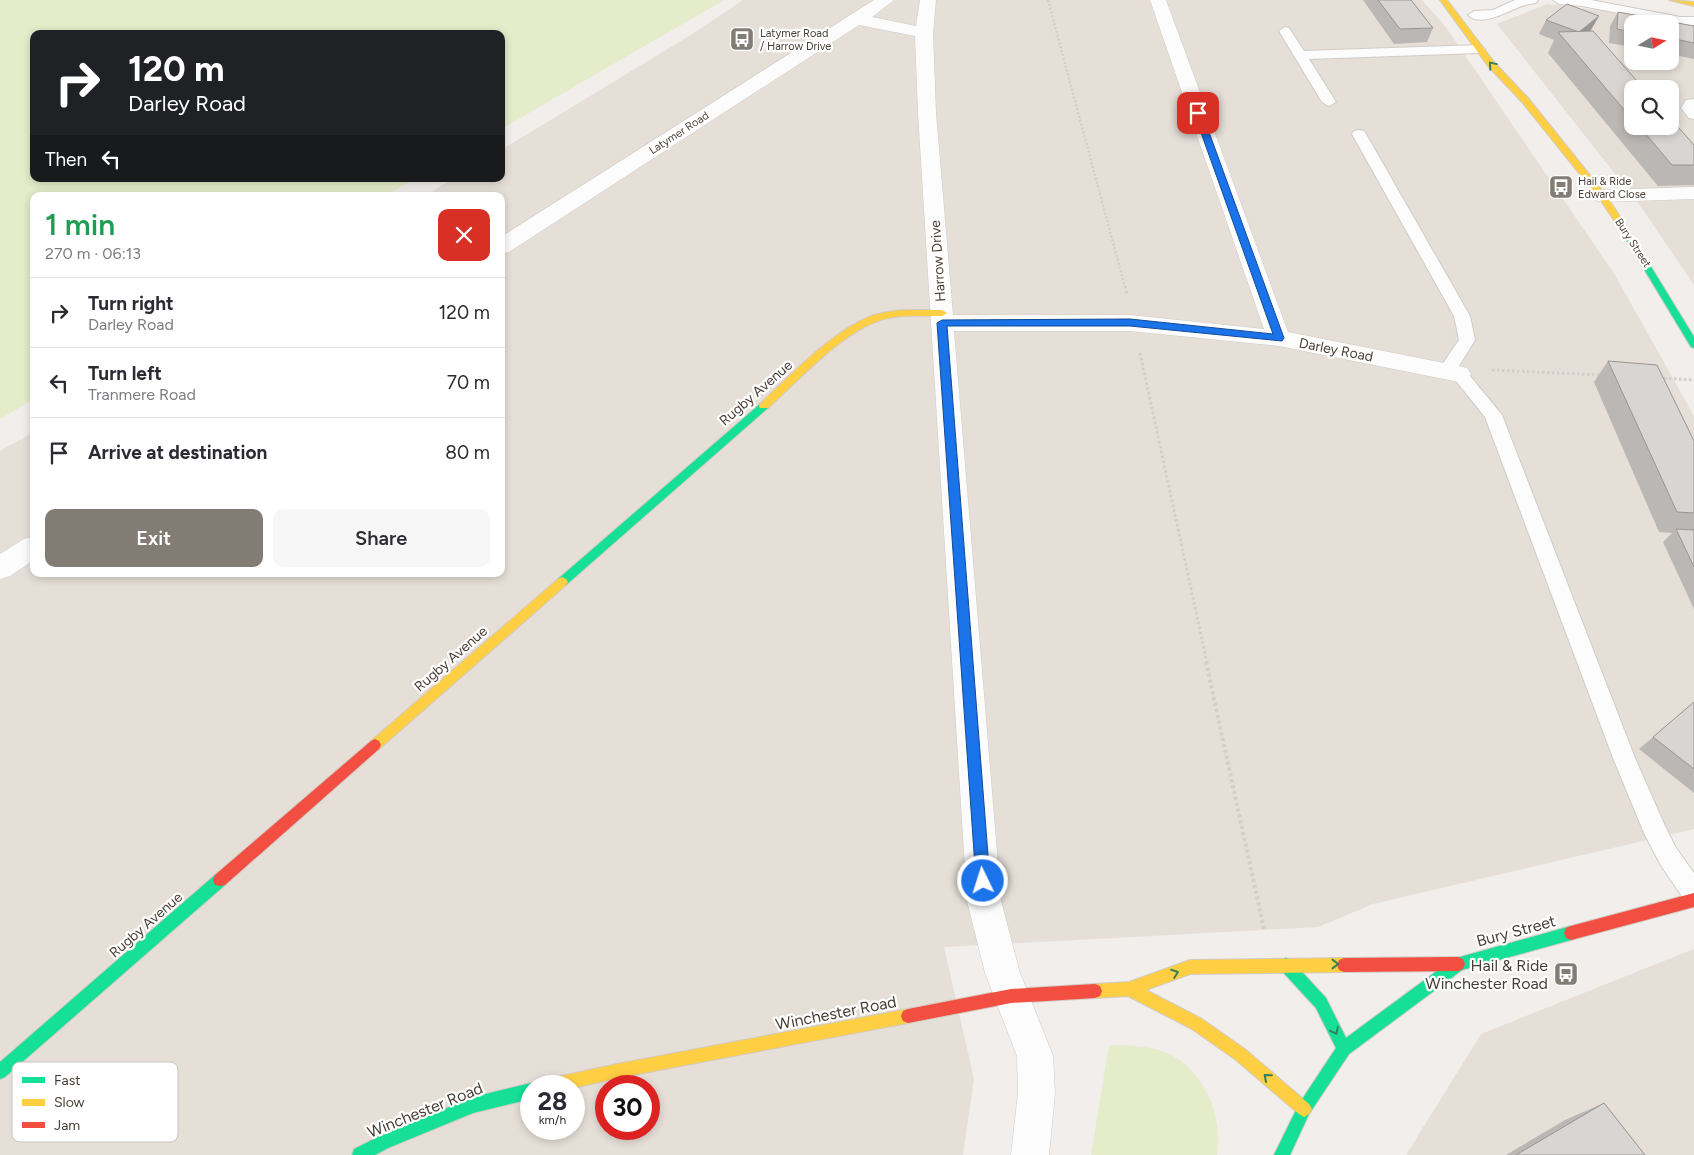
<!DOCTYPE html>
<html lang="en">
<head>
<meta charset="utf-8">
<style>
  body { margin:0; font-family:Figtree,sans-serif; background:#f7f7f7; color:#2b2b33; height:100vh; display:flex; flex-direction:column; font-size:19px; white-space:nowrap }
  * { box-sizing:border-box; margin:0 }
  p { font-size:16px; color:#7c7c81 }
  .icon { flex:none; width:28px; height:28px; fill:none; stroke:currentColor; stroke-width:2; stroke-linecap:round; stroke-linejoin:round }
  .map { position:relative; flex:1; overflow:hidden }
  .panel { position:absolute; left:30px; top:192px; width:475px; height:385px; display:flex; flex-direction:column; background:#fff; border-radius:10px; box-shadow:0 2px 8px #0003 }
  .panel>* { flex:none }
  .top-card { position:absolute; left:30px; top:30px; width:475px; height:152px; border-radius:10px; box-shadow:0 2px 8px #0003; background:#202124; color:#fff; overflow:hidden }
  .needle { width:32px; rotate:80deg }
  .buttons { position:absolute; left:1624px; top:15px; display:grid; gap:10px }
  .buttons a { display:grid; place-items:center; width:55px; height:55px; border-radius:10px; background:#fff; box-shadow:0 2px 8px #0003; font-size:25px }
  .speed { position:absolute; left:520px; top:1075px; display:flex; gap:10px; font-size:25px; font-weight:700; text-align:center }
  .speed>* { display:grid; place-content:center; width:65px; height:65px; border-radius:50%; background:#fff; box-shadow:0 2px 8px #0003; line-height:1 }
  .speed small { font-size:12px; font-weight:400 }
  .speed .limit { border:8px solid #d22; background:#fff; color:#111 }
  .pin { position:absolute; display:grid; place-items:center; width:42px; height:42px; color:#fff; margin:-21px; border-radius:10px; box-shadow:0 2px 8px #0006 }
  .me { position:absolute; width:55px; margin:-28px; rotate:356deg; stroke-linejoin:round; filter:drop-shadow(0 0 4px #0008) }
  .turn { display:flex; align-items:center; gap:18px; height:105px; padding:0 15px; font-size:22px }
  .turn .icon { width:65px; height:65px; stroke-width:2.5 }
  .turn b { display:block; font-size:35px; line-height:42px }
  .then { display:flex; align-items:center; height:48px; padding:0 15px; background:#0003; gap:10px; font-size:19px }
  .round { display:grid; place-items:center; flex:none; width:52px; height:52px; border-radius:10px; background:#f7f7f7 }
  .overview { display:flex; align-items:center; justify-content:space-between; height:85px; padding:0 15px }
  h1 { font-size:30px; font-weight:600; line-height:38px; color:#1e9e55 }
  .button { display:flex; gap:10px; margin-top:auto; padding:10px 15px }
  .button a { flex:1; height:58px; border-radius:10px; background:#837c75; color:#fff; font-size:20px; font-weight:600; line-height:58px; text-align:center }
  .button a+a { background:#f7f7f7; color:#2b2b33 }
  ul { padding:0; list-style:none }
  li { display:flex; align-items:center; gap:15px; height:70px; padding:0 15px; border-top:1px solid #e1e1e2 }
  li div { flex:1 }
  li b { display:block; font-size:19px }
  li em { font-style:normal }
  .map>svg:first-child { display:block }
  .residential { fill:#e6dfd8; fill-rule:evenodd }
  .green { fill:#e4ecca }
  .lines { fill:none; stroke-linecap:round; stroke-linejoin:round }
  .lane-casing { stroke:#cfccc8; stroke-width:2 }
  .street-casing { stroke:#cfccc8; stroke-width:1 }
  .fast-casing { stroke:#d2cbc3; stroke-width:2 }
  .slow-casing { stroke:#d2cbc3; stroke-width:2 }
  .jam-casing { stroke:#d2cbc3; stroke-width:2 }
  .path-far2 { stroke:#d2cecb; stroke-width:2.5; stroke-dasharray:2 2; stroke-linecap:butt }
  .path-far1 { stroke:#d2cecb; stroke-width:3; stroke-dasharray:2.5 2.5; stroke-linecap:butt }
  .path { stroke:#d2cecb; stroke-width:4; stroke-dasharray:3 3; stroke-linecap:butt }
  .lane { fill:#fdfcfc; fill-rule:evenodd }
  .street { fill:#fdfcfc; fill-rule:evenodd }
  .fast { fill:#16e098; fill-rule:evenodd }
  .slow { fill:#ffcf43; fill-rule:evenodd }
  .jam { fill:#f24e42; fill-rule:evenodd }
  .wall { fill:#bbb7b5 }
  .shaded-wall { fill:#989593 }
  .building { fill:#d9d5d2; stroke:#989593 }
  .oneway { stroke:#347f5d }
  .route { fill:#1a73e8; stroke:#114b97 }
  .labels { text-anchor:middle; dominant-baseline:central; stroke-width:4.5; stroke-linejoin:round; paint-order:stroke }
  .far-poi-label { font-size:11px; fill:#483e36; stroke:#fff; text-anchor:start }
  .far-street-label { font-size:11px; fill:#483e36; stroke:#fff }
  .street-label { font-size:14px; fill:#483e36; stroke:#fff }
  .near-street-label { font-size:16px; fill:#483e36; stroke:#fff }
  .near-poi-label { font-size:16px; fill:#483e36; stroke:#fff; text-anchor:end }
  .key { fill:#fff; stroke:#c8c5c3; stroke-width:1 }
  .key-label { font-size:14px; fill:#483e36 }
</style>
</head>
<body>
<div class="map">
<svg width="1694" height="1155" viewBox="0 0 1694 1155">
  <rect width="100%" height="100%" fill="#f1eeeb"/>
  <g class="residential">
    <path d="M743,0h679l23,26 170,249 79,141v413l-321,75 -55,23 -374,20 30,132 -11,76h-963v-704l34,-19v142h467v-378h-77l29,-17h48v-29l193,-117zM531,1086h43v43h-43zM606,1086h43v43h-43z"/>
    <path d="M1547,4l147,18v263l-53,-78 -144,-183zM1632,24h38v37h-38zM1632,89h38v37h-38z"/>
    <polygon points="1694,949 1694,1155 1406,1155 1481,1034"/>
  </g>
  <g class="green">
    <polygon points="0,0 724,0 501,129 501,34 34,34 34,179 415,179 385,196 34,196 34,399 0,419"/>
    <path d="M1109,1045c20,1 45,0 64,11 33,19 50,62 44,99h-126z"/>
  </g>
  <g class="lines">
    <defs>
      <g id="lane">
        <path d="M1515,0h23l-2,3c-6,1 -13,2 -19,5 -12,5 -38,19 -49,7l6,-4 19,-1z"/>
        <polygon points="1553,0 1591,0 1680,17 1694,17 1694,25 1680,25 1582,6 1559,4"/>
        <polygon points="1285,27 1289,28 1304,51 1479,45 1485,49 1479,53 1309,59 1336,102 1329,106 1322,102 1279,31"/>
        <polygon points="1694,99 1694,119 1689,118 1681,108 1686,100"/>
        <polygon points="1359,130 1364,131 1366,134 1470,316 1475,340 1457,369 1465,370 1502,415 1635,758 1665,826 1676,848 1694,873 1694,905 1685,901 1660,864 1644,833 1613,758 1485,417 1452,376 1446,378 1440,376 1437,372 1459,340 1454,316 1352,134 1354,131"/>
      </g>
      <g id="street">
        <polygon points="874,0 894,0 872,17 916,26 920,0 936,0 933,33 936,113 953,315 1130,315 1264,329 1150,0 1166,0 1288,332 1459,366 1467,368 1471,374 1467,380 1459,382 1279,346 1130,331 954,331 1001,901 1020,973 1053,1056 1055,1093 1049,1155 1011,1155 1018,1093 1017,1056 985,973 967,901 918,113 915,36 859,25 509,252 501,254 501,237"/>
        <polygon points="1694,187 1694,199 1602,202 1595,200 1592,196 1595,192 1602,190"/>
        <polygon points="34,536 34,560 10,576 0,579 0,554 24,539"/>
      </g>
      <g id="fast">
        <polygon points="1619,218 1623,221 1694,337 1694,348 1691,347 1615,221"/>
        <polygon points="764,402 769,406 768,408 566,585 558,585 556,582 558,579 760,404"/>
        <polygon points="220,874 225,875 227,880 225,885 5,1077 0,1079 0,1062 215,875"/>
        <polygon points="1571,926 1576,928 1578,933 1576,938 1571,940 1462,970 1349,1054 1309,1114 1290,1155 1274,1155 1299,1104 1336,1048 1316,1008 1281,970 1279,965 1281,960 1286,958 1291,960 1326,998 1346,1038 1453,959"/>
        <polygon points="531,1083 537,1086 531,1086 531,1099 473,1113 388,1148 375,1155 352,1155 354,1149 378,1137 473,1097"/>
      </g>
      <g id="slow">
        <polygon points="1440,0 1447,0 1494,62 1528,98 1605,194 1623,221 1622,223 1616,223 1599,198 1522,102 1488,66"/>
        <polygon points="1669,0 1694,2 1694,6"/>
        <path d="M909,310h33l5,3 -5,3c-20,0 -42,-2 -61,4 -39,12 -83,61 -113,88h-8l-1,-2 1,-2c31,-29 74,-75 114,-89 11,-3 23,-5 35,-5z"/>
        <polygon points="562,577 566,579 568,582 566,585 379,749 375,751 371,749 369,745 371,741 558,579"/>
        <polygon points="1344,958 1349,960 1351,965 1349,970 1344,972 1190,974 1146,990 1202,1019 1246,1050 1309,1104 1312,1109 1309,1114 1304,1117 1299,1114 1236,1060 1192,1029 1128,996 1095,998 1090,996 1088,991 1090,986 1095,984 1129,982 1190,960"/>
        <polygon points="908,1009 913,1011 915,1016 913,1021 908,1023 617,1078 574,1088 574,1086 544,1086 547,1081 552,1078 617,1064"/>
      </g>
      <g id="jam">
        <polygon points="375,739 379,741 381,745 379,749 225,885 220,886 215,885 213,880 215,875 371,741"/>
        <polygon points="1694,893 1694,907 1571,940 1566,938 1564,933 1566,928 1571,926"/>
        <polygon points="1458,957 1463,959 1465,964 1463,969 1458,971 1344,972 1339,970 1337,965 1339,960 1344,958"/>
        <polygon points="1095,984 1100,986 1102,991 1100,996 1095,998 1011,1003 908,1023 903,1021 901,1016 903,1011 908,1009 1011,989"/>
      </g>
    </defs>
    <use href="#lane" class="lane-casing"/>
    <use href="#street" class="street-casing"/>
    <use href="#fast" class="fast-casing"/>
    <use href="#slow" class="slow-casing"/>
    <use href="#jam" class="jam-casing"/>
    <polyline class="path-far2" points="1048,0 1125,287"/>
    <g class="path-far1">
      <polyline points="1125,286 1127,294"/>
      <polyline points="1140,353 1207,663"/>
      <polyline points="1492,370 1603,375"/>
      <polyline points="1659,378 1694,380"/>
    </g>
    <polyline class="path" points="1206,662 1264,929"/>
    <use href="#lane" class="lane"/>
    <use href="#street" class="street"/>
    <use href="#fast" class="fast"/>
    <use href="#slow" class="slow"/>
    <use href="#jam" class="jam"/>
  </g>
  <g class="wall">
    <polygon points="1363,0 1411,0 1433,28 1427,42 1394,44"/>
    <polygon points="1618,12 1694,26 1694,59 1670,54 1670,24 1632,24 1632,47 1609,43 1610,26"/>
    <polygon points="1546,20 1591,30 1589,32 1632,89 1632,126 1670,126 1694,145 1694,185 1658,186 1548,53 1554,40 1539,34"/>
    <polygon points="1608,361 1694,441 1694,609 1663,542 1672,533 1659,532 1594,382"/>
    <polygon points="1694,702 1694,793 1639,749"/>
    <polygon points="1604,1103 1645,1155 1506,1155 1565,1120"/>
  </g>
  <polygon class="shaded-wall" points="1599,16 1591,30 1571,46 1579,32"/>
  <g class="building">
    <polygon points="1378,0 1411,0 1433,28 1400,29"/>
    <polygon points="1567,4 1599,16 1579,32 1546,20"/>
    <polygon points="1618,12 1694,26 1694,43 1670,38 1670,24 1632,24 1632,32 1617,29"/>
    <polygon points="1593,31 1644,89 1632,89 1632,119 1558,32"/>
    <polygon points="1670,118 1694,145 1694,165 1672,165 1639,126 1670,126"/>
    <polygon points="1608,361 1657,365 1694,441 1694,513 1677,512"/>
    <polygon points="1676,529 1694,530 1694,567"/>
    <polygon points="1694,702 1694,769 1653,737"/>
    <polygon points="1604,1103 1645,1155 1516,1155"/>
  </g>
  <defs><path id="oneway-chevron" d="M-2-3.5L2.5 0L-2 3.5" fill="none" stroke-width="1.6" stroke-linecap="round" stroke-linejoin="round" transform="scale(1.25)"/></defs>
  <g class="oneway">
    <use href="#oneway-chevron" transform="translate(1492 65) rotate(-130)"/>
    <use href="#oneway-chevron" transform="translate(1335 964)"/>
    <use href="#oneway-chevron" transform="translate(1175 973) rotate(-20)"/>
    <use href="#oneway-chevron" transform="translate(1335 1031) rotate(64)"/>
    <use href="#oneway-chevron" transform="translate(1267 1077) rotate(-139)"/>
  </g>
  <polygon class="route" points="1198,110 1202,113 1284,338 1282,341 1130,326 947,326 990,881 988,886 983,887 978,886 976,881 937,323 942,320 1130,319 1273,334 1194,113"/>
  <defs>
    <symbol id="bus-square" viewBox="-11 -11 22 22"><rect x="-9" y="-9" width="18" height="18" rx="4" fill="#837c75" stroke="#fff"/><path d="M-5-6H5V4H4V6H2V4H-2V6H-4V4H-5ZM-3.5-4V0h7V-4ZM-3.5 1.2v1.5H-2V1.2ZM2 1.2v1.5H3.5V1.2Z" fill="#fff"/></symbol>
  </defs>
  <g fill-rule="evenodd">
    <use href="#bus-square" x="728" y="25" width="28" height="28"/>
    <use href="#bus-square" x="1547" y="173" width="28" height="28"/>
    <use href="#bus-square" x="1552" y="960" width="28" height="28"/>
  </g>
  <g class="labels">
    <g class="far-poi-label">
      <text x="760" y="33">Latymer Road<tspan x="760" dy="13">/ Harrow Drive</tspan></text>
      <text x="1578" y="181">Hail &amp; Ride<tspan x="1578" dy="13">Edward Close</tspan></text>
    </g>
    <g class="far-street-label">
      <text transform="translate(679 133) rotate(-33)">Latymer Road</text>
      <text transform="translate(1633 243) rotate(57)">Bury Street</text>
    </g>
    <g class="street-label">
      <text transform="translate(938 261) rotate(-94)">Harrow Drive</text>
      <text transform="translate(1336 350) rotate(11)">Darley Road</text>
      <text transform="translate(756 393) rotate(-41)">Rugby Avenue</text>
      <text transform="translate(451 659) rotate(-41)">Rugby Avenue</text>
      <text transform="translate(146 925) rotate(-41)">Rugby Avenue</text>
    </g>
    <g class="near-street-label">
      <text transform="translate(1516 931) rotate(-15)">Bury Street</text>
      <text transform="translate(836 1013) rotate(-11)">Winchester Road</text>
      <text transform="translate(425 1110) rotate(-22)">Winchester Road</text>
    </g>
    <g class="near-poi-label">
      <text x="1548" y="965">Hail &amp; Ride<tspan x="1548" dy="18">Winchester Road</tspan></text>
    </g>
  </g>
  <rect x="12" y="1062" width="166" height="80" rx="8" class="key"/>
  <rect x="22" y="1077" width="23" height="6" fill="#16e098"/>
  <rect x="22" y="1099" width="23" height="7" fill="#ffcf43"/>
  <rect x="22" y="1122" width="23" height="6" fill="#f24e42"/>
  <g class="key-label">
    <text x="54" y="1085">Fast</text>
    <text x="54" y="1107">Slow</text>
    <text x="54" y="1130">Jam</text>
  </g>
</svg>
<div class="buttons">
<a><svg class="needle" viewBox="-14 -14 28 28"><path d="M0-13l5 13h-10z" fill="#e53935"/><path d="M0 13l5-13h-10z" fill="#7c7c81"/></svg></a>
<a><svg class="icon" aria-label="search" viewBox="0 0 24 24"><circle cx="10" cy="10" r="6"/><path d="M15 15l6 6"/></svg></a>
</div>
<div class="speed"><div>28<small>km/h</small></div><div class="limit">30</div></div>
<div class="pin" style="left:1198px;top:113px;background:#d93025"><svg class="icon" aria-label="arrive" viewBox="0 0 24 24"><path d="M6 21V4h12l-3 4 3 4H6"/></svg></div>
<svg class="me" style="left:983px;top:881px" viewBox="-20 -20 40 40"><circle r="17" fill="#1a73e8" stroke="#fff" stroke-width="3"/><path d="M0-11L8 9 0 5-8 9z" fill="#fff"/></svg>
<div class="top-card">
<div class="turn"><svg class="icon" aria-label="right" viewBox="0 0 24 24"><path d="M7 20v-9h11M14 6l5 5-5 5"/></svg><div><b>120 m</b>Darley Road</div></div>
<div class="then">Then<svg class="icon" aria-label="left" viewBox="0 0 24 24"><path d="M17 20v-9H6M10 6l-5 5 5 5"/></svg></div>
</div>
<section class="panel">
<div class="overview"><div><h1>1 min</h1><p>270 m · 06:13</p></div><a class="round" style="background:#d93025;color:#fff"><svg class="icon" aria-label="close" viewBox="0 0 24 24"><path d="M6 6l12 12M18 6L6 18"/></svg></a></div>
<ul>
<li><svg class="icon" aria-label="right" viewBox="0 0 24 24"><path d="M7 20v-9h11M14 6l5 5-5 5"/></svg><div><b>Turn right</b><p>Darley Road</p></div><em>120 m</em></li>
<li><svg class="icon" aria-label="left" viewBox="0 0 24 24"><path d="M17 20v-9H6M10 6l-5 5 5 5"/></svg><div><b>Turn left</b><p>Tranmere Road</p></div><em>70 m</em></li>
<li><svg class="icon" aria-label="arrive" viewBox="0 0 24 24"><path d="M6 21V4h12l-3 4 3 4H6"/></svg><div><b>Arrive at destination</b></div><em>80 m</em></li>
</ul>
<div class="button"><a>Exit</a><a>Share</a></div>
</section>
</div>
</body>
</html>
